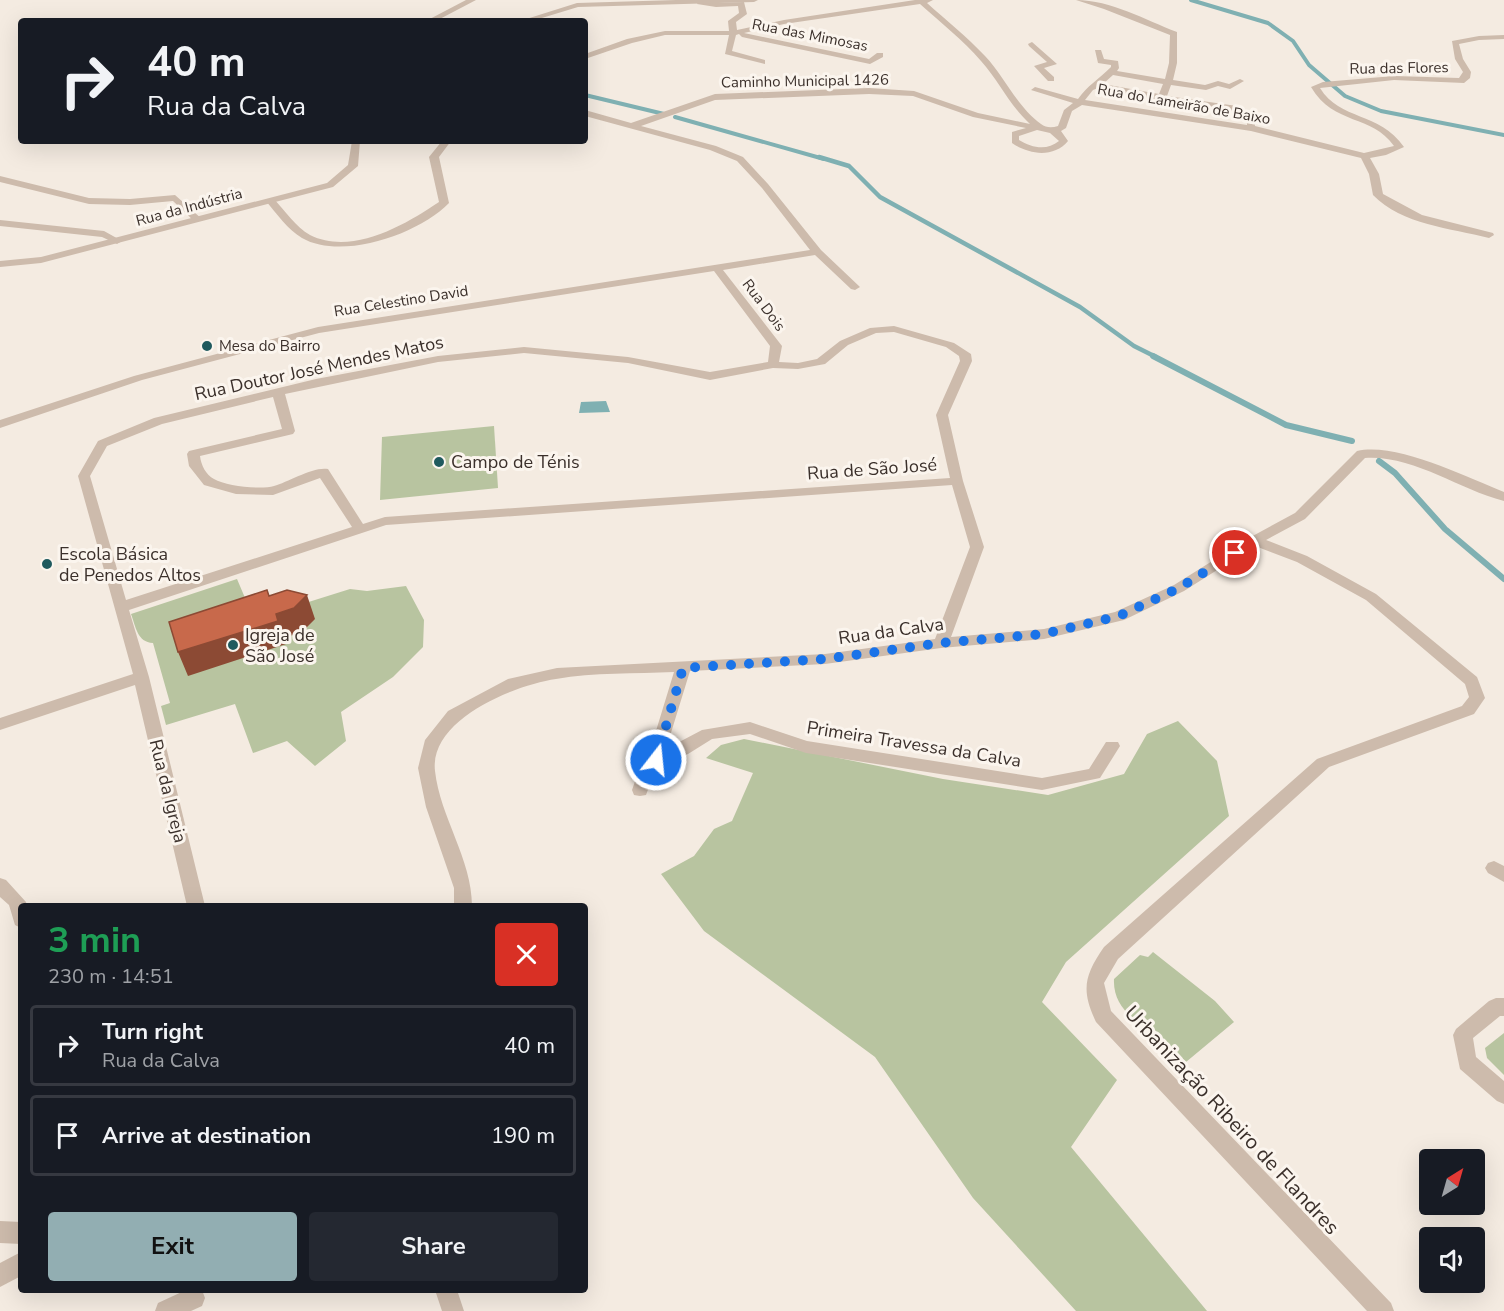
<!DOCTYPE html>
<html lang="en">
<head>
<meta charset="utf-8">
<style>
  body { margin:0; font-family:"Nunito Sans",sans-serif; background:#242831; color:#f1f3f6; height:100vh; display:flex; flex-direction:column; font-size:22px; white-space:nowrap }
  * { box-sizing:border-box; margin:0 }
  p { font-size:20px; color:#9ea1a6 }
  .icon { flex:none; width:33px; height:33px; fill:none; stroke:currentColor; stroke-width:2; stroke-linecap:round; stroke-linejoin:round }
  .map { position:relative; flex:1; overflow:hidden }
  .side { position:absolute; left:18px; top:903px; width:570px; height:390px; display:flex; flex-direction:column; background:#171b24; border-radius:6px; box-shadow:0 6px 24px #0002 }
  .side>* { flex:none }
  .banner { position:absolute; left:18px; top:18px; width:570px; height:126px; border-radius:6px; box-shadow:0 6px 24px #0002; background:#171b24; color:#f1f3f6; overflow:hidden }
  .needle { width:39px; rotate:37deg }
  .tools { position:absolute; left:1419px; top:1149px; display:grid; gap:12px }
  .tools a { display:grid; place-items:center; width:66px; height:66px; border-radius:6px; background:#171b24; box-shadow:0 6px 24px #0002; font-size:30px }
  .pin { position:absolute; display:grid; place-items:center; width:51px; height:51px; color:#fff; margin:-26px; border:3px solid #fff; border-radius:50%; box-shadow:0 2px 6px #0007 }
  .me { position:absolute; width:66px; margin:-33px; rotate:16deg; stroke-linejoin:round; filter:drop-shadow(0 0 4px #0008) }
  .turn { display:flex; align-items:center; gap:21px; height:126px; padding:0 30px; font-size:27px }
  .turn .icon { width:78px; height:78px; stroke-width:2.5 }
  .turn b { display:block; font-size:42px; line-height:51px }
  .round { display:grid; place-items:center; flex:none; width:63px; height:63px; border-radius:6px; background:#242831 }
  .overview { display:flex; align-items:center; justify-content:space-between; height:102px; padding:0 30px }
  h1 { font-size:36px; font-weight:700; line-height:45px; color:#1e9e55 }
  .action { display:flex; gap:12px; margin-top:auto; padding:12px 30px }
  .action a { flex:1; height:69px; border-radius:6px; background:#92aeb2; color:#111; font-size:24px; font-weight:700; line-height:69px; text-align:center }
  .action a+a { background:#242831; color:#f1f3f6 }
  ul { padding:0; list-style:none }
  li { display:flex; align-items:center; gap:18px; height:81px; margin:0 12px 9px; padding:0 18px; border:3px solid #363941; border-radius:6px }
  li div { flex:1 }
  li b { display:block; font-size:22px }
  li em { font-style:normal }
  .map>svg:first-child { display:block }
  .green { fill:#b8c4a0 }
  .water { fill:#7fb0b2 }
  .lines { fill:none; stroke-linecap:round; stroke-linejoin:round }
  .stream-far2 { stroke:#7fb0b2; stroke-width:4 }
  .stream-far1 { stroke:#7fb0b2; stroke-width:4.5 }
  .stream { stroke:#7fb0b2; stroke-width:6 }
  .minor { fill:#cdbbac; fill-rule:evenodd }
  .tertiary { fill:#cdbbac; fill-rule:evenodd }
  .shaded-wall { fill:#8c4a34 }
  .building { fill:#c8694b; stroke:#8c4a34; stroke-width:1.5 }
  .route { stroke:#1a73e8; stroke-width:10; stroke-dasharray:0 18 }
  .poi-dot { fill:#1f5a5e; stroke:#fbf5ee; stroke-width:2 }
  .labels { text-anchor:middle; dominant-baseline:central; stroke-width:6; stroke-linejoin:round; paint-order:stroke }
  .far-street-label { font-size:15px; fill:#3b302b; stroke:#fbf5ee }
  .far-poi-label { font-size:15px; fill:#3b302b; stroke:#fbf5ee; text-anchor:start }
  .street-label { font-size:18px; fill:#3b302b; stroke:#fbf5ee }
  .poi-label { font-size:18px; fill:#3b302b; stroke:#fbf5ee; text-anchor:start }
  .near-street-label { font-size:21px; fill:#3b302b; stroke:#fbf5ee }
</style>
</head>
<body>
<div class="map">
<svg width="1504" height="1311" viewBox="0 0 1504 1311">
  <rect width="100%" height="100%" fill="#f4ebe1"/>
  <g class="green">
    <polygon points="494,426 498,488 380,500 382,437"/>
    <path d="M237,579l14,33 48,-7 51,-16 17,2 39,-5 18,34 -1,27 -30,30 -52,35 5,29 -31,25 -28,-25 -34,12 -18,-49 -69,21 -5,-19 9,-3 -17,-60c-16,-1 -17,-16 -22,-29z"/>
    <polygon points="1178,721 1217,761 1229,816 1066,962 1042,1002 1117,1080 1071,1147 1207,1311 1076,1311 973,1198 875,1057 704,931 661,874 694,856 714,829 732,821 753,773 706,758 721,745 744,739 943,779 1048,795 1124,774 1147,734"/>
    <path d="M1153,952l62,49 19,21 -48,40 -38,-39 -10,1c-14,-13 -25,-25 -24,-45l26,-24 8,2z"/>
    <polygon points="1504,1033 1504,1075 1487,1058 1485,1048"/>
  </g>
  <polygon class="water" points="606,401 610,412 579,413 581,402"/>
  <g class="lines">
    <g class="stream-far2">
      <polyline points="1191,0 1268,23 1293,41 1309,65 1345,96 1381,111 1504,135"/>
      <polyline points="585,95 664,114"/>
      <polyline points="675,117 824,159"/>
    </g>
    <polyline class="stream-far1" points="819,157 849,166 880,197 1080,307 1134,346 1156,357"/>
    <g class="stream">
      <polyline points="1153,356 1286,425 1352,441"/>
      <polyline points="1379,461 1395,473 1445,529 1504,579"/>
    </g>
    <g class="minor">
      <polygon points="466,0 476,0 436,21 426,21"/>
      <path d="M699,0l17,3 28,-1 3,12 -11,8 1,8 47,-10 131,-20h18l-6,3c19,17 40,34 58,53 20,21 32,51 56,68 5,4 11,4 17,2l6,-16 9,-7 -42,-13 4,-3 43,12c9,-13 21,-20 33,-32v-2l-13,-2 -3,-13h6l3,9 14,2 1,7 -2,3 48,8 4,-16 1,-28 -66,-26 -28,-9c35,0 69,20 101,32v31l-4,17 32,5 13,-4 11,3 11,-5 4,2 -14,8 -12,-3 -12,4 -35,-5 -4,11 70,10 2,4 15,4 1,12 109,27 30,-7c-22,-32 -60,-20 -83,-59l12,-5 71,-6 65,2 4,-6 -8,-13 -3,-18 27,-5 25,-1v4l-25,1 -20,4 4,15 8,13 -1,6 -6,5 -70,-3 -74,8c20,33 59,23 84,59l-18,8 -16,3 9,16 4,20 39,21 71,18 1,2 -5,3c-38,-10 -87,-13 -116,-43l-4,-21 -8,-16 -110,-27 -169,-26 -10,6 -6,17 -5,3 7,10c-14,17 -39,14 -56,2v-11l14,-4 -53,-11 -60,-21 -44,-2 -154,6 -74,26 75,20 27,11 25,27 53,66 39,37 -5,3 -4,-1 -36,-34 -92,15 59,76 -3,16 19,1 19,-4 23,-18 30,-13 24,-2 60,17 17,11 1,7 -24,54 15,66 21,66 -33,90 93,-8 71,-17 59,-27 75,-47 46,-25 62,-62c40,-9 109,26 147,41v9c-47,-12 -90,-46 -139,-43l-60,61 -39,21 41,16 69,38 101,83 8,21 -11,16 -145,53 -211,192 -14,24 7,28 280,292 3,8h-27l-271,-289c-15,-32 -12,-46 8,-75l213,-188 145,-53 7,-9 -4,-13 -99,-84 -69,-38 -42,-16 -71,45 -60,29 -80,19 -103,9 -116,16 -135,7 -24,78 36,-19 48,-8 57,19 235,37 47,-9 17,-27h12l2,4 -20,32 -58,12 -236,-37 -56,-19 -38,5 -24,15 -27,10 -6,6 -9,25 -6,1 -6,-1 -2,-5 8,-23 8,-10 26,-85c-39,2 -80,0 -118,7 -41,6 -127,40 -121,92 5,46 37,88 37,135h-18v-18l-28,-81 -8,-39 7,-28 23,-29 60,-32 49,-11 268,-14 110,-15 35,-92 -18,-62 -566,40 -257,85 20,67 56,229h-18l-52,-221 -135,45v-12l133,-44 -55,-198 20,-35 56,-23 162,-39 122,-23 86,-9 104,10 82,15 58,-10 2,-16 -56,-75 -395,62 -177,47 -142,48v-8l134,-44 184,-49 492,-77 -48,-62 -25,-27 -27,-11 -125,-34v-6l46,13 84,-29 154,-6 45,3 64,22 52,11c-20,-18 -31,-43 -49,-63 -18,-21 -41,-39 -61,-57l-136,20 -40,9 125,26 8,-6h6v4l-13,7 -128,-27 -3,-3 -3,1 -4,16 33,9v4l-40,-10 4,-19h-64l-33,8 -47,16v-5l42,-15 38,-8h64l-1,-10 11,-8 -1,-7 -22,1 -19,-3zM1113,75l50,9 -4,10 -56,-10zM1098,88l91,18 9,-2 33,6 2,4 14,3v8l-162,-25 8,-10zM1037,130l13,3 9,8c-12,10 -27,7 -40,-1v-4zM894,332l52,15 13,9 1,5 -24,54 14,63 -565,39 -22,7 -35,-55c-14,-3 -40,13 -54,17 -13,4 -48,0 -60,-7 -8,-4 -13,-14 -14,-23l93,-22 2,-3 -10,-37 153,-32 86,-9 104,10 82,17 63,-12 25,1 27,-5 23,-19 28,-12zM273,397l9,32 -93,22 -2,3 2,12 15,19 32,9 37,1 47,-17 32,49 -226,73 -36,-124 17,-30 55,-22z"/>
      <polygon points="1032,42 1057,64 1044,68 1054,77 1054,81 1048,81 1034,66 1047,62 1029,46 1028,44"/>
      <path d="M442,141h9l-12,16 10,46c-30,31 -107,58 -147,35 -14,-8 -26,-25 -36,-37l8,-2c11,12 22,28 36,36 42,21 95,-10 129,-33l-10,-45z"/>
      <polygon points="0,176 89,198 130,199 175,195 203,220 195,222 173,201 130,205 89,204 0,182"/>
      <polygon points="0,220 104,231 122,241 117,244 102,237 0,226"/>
      <polygon points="1494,861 1504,866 1504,882 1488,873 1485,868 1488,863"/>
      <polygon points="0,878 6,880 26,902 27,906 21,906 21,928 15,925 9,905 0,897"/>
      <polygon points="1496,998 1504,998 1504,1016 1500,1016 1473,1038 1476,1057 1504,1081 1504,1104 1497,1101 1460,1069 1453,1035 1456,1029 1489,1001"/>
      <polygon points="0,1221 21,1222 21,1244 0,1243"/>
      <polygon points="21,1252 21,1276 0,1287 0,1263"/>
      <polygon points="186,1290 202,1290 205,1298 202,1306 191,1311 155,1311 158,1303"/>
      <polygon points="435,1290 457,1290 464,1311 442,1311"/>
    </g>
    <g class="tertiary">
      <polygon points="676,0 758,0 754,2 578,7 532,21 520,21 577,3"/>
      <polygon points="352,141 360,141 358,166 333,187 41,263 0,267 0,261 41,257 327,183 348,165"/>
    </g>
  </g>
  <polygon class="shaded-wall" points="307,595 315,619 302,632 284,638 286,644 188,676 178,652"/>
  <polygon class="building" points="267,590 269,596 287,590 307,595 294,608 276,614 278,621 178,652 169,622"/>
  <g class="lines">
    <polyline class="route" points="656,760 683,668 825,659 941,643 1044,634 1119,616 1179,588 1235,553"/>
  </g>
  <g class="poi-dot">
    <circle cx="207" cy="346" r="6"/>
    <circle cx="439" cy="462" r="6"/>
    <circle cx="47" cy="564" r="6"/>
    <circle cx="233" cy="645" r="6"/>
  </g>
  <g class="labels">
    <g class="far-street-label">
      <text transform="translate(810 35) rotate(11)">Rua das Mimosas</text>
      <text transform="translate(1399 68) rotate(-1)">Rua das Flores</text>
      <text transform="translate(805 81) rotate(-1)">Caminho Municipal 1426</text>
      <text transform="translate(1184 104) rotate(10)">Rua do Lameirão de Baixo</text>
      <text transform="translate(189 207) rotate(-15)">Rua da Indústria</text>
      <text transform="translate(401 301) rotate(-9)">Rua Celestino David</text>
      <text transform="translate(764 305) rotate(53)">Rua Dois</text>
    </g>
    <g class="far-poi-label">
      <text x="219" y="346">Mesa do Bairro</text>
    </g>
    <g class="street-label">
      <text transform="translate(319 368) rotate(-12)">Rua Doutor José Mendes Matos</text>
      <text transform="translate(872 469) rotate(-4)">Rua de São José</text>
      <text transform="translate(891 631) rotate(-8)">Rua da Calva</text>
      <text transform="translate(914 744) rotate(9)">Primeira Travessa da Calva</text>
      <text transform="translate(168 791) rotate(76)">Rua da Igreja</text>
    </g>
    <g class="poi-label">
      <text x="451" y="462">Campo de Ténis</text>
      <text x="59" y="554">Escola Básica<tspan x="59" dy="21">de Penedos Altos</tspan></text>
      <text x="245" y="635">Igreja de<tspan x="245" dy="21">São José</tspan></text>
    </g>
    <g class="near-street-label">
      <text transform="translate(1232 1120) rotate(47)">Urbanização Ribeiro de Flandres</text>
    </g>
  </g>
</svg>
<div class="tools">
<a><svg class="needle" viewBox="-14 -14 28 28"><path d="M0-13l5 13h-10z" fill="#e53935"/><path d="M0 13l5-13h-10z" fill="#9ea1a6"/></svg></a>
<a><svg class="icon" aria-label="sound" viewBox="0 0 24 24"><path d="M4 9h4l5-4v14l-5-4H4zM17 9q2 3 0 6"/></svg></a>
</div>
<div class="pin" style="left:1235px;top:553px;background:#d93025"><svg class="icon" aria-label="arrive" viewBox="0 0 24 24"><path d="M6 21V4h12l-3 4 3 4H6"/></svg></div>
<svg class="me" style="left:656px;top:760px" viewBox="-20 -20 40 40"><circle r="17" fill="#1a73e8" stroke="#fff" stroke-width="3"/><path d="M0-11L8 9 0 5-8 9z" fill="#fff"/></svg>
<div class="banner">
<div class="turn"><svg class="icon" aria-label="right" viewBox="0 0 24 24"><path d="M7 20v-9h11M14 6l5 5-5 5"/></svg><div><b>40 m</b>Rua da Calva</div></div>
</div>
<section class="side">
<div class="overview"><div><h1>3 min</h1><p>230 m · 14:51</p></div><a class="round" style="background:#d93025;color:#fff"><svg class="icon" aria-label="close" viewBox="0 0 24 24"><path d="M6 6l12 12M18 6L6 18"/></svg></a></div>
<ul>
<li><svg class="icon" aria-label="right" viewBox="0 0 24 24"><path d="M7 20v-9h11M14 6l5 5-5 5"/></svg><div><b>Turn right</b><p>Rua da Calva</p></div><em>40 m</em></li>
<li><svg class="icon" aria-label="arrive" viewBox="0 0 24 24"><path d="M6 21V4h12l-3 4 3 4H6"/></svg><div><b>Arrive at destination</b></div><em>190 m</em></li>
</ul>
<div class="action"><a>Exit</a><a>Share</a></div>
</section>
</div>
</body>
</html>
